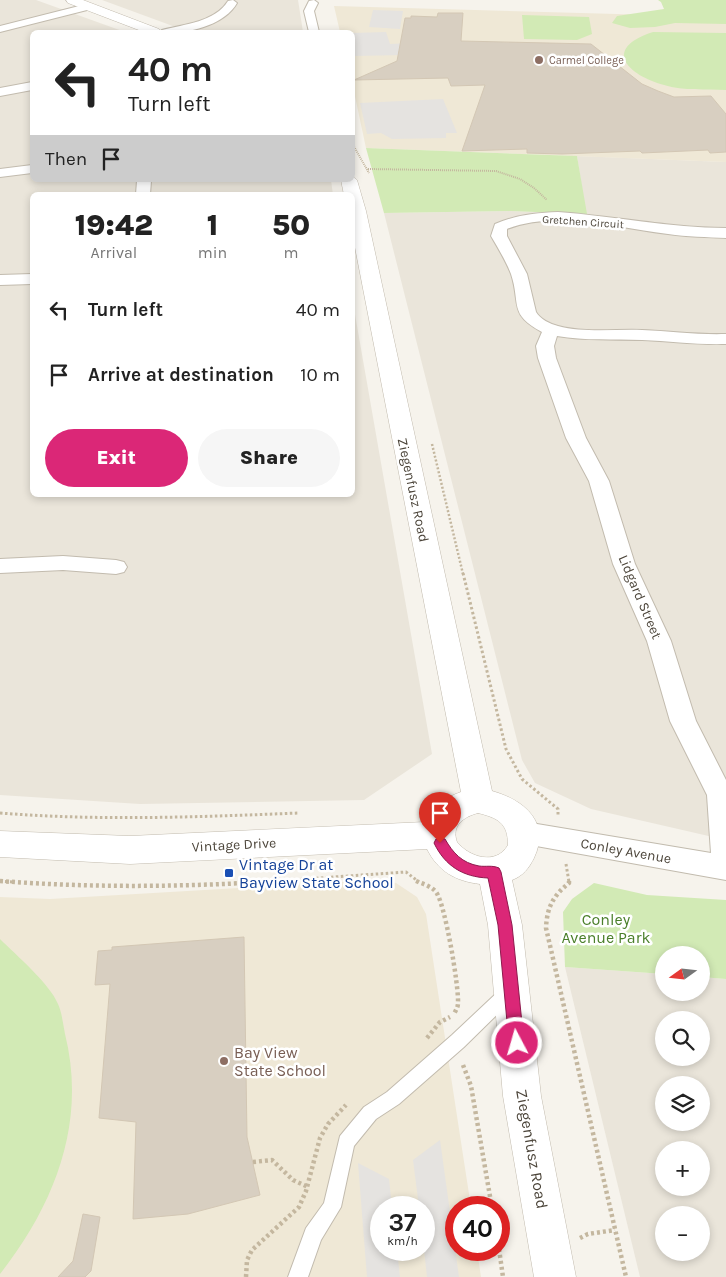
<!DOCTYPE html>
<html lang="en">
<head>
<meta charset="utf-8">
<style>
  body { margin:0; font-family:Karla,sans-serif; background:#f6f6f6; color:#222; height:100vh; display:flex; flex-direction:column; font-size:19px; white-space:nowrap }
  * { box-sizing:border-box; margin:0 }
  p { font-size:16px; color:#767676 }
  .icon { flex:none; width:28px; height:28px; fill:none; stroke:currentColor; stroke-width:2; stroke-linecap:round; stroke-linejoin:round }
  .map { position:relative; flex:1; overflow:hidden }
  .panel { position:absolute; left:30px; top:192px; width:325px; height:305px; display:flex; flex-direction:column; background:#fff; border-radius:8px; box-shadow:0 2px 8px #0003 }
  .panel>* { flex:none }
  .hud { position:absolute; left:30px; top:30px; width:325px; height:152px; border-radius:8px; box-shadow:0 2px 8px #0003; background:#fff; color:#222; overflow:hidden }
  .needle { width:32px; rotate:255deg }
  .fabs { position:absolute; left:655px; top:946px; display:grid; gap:10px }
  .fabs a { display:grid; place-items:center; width:55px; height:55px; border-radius:50%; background:#fff; box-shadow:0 2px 8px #0003; font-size:25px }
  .speed { position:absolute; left:370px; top:1196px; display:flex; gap:10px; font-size:25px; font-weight:700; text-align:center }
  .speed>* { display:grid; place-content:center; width:65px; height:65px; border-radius:50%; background:#fff; box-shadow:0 2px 8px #0003; line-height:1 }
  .speed small { font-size:12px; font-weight:400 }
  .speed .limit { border:8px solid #d22; background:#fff; color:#111 }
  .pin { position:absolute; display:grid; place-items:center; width:42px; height:42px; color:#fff; margin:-51px -21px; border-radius:50% 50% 50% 0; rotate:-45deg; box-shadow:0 0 5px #0007 }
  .pin .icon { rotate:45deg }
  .me { position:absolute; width:55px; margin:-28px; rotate:354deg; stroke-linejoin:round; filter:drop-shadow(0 0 4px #0008) }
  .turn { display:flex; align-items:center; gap:18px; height:105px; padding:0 15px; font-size:22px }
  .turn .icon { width:65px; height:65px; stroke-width:2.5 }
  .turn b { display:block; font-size:35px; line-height:42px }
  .then { display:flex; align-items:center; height:48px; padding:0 15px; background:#0003; gap:10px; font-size:19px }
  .eta { display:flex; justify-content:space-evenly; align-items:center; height:85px; text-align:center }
  .eta b { font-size:30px; font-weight:800; line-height:35px }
  .cta { display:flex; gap:10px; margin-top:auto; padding:10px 15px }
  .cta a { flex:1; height:58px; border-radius:30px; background:#db2777; color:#fff; font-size:20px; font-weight:800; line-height:58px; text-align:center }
  .cta a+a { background:#f6f6f6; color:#222 }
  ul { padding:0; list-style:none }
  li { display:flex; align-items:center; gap:15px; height:65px; padding:0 15px }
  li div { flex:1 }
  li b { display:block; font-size:19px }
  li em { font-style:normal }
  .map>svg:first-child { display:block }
  .residential { fill:#eae5da; fill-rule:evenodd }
  .education { fill:#efe8d6; fill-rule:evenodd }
  .green { fill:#d2eab5 }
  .parking { fill:#e5e3e0 }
  .building { fill:#d8cfc1; stroke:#d3c7b4 }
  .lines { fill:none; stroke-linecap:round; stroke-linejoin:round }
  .service-casing { stroke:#c2bbae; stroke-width:2 }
  .minor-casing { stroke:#c2bbae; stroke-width:2 }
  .tertiary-casing { stroke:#c2bbae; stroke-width:1 }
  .path-far3 { stroke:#c4b79f; stroke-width:2; stroke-dasharray:1 1; stroke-linecap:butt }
  .path-far2 { stroke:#c4b79f; stroke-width:2.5; stroke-dasharray:2 2; stroke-linecap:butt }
  .path-far1 { stroke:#c4b79f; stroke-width:3; stroke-dasharray:2.5 2.5; stroke-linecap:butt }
  .path { stroke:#c4b79f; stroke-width:4.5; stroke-dasharray:3 3; stroke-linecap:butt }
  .service { fill:#fff; fill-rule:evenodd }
  .minor { fill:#fff; fill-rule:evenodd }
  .tertiary { fill:#fff; fill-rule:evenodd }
  .route { fill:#db2777; stroke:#8e194d }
  .education-dot { fill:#8d6e63; stroke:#fff; stroke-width:2 }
  .transit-dot { fill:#1a4fb4; stroke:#fff; stroke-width:2 }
  .labels { text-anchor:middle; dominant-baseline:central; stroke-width:5; stroke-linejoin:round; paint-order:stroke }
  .far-education-label { font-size:11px; fill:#785e54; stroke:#fff; text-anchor:start }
  .far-street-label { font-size:11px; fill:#4b4439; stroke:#fff }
  .street-label { font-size:14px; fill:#4b4439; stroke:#fff }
  .near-transit-label { font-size:16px; fill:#164399; stroke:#fff; text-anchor:start }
  .near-park-label { font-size:16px; fill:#4a7f2a; stroke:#fff }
  .near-education-label { font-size:16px; fill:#785e54; stroke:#fff; text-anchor:start }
  .near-street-label { font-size:16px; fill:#4b4439; stroke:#fff }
</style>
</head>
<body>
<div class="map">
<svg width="726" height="1277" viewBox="0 0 726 1277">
  <rect width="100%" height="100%" fill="#f6f3ec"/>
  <g class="residential">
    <polygon points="0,0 36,0 125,32 32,32 32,180 331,180 333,195 32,195 32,495 352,495 353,303 432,754 364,800 140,804 0,795"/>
    <polygon points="102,0 298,0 303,32 189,32"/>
    <polygon points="577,156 726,162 726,840 591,809 535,783 522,760 384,213 510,211 586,214"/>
    <path d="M565,967l99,7v18h37v-15l25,2v298h-86zM664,1020h37v38h-37zM664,1085h37v37h-37zM664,1150h37v38h-37zM664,1215h37v37h-37z"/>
  </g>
  <g class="education">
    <polygon points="334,6 726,17 726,162 366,148 353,87 352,32 340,32"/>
    <path d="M376,880l20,3 21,14 9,17 45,293 -15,1v42h21l4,27h-481v-380l50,2zM381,1208h43v42h-43z"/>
  </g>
  <g class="green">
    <polygon points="658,0 726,0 726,24 675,23 655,27 630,28 612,23 617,16 664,9 661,2"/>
    <polygon points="522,15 589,17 592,34 577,40 524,39"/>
    <path d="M653,32l73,1v57c-20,-1 -42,1 -62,-5 -36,-10 -63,-36 -11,-53z"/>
    <polygon points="366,148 577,156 587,214 510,211 384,213"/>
    <polygon points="594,883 647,895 726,900 726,979 701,977 701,955 664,955 664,974 565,967 563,912 572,899"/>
    <path d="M0,939c16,16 50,45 58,65 4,9 5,20 7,30 22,88 -10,170 -65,240z"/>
  </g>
  <g class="parking">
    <polygon points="373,10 403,11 400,29 369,27"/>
    <polygon points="386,32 390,44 411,43 405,55 353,56 352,33"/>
    <polygon points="443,99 457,133 446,133 446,138 392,139 381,133 367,134 360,103"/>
    <polygon points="440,1140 459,1277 427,1277 424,1250 424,1208 419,1207 413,1160"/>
    <polygon points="358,1163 389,1179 392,1207 381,1208 381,1250 397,1250 400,1277 367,1277"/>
  </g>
  <g class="building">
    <polygon points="438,13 463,13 461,41 591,44 642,84 658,91 674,97 711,96 726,114 726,152 710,153 708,150 642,153 640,151 562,154 527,153 527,149 462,151 485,85 451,86 448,78 354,80 397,61 405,18 411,18 411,16 437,17"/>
    <polygon points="244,937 247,1137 260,1195 188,1214 133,1219 136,1122 99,1118 110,984 95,985 98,951 112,950 112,947"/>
    <polygon points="83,1214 100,1217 91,1271 85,1277 58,1277 73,1261"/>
  </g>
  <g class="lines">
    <defs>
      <polygon id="service" points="508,985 514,988 516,993 514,998 464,1047 399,1104 376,1119 354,1146 341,1207 321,1240 308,1277 288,1277 306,1228 324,1203 340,1136 364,1107 387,1092 452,1035 502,988"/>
      <g id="minor">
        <path d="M233,0l4,3c-13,23 -52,32 -77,29l2,-2c23,-6 53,-8 66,-29z"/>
        <polygon points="314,0 318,3 314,11 319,32 309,32 304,11 309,1"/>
        <polygon points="87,4 91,5 92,7 91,9 0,32 0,26"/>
        <polygon points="32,82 32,90 0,96 0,88"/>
        <polygon points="32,165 32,173 0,177 0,169"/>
        <polygon points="137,180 151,180 150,195 136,195"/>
        <path d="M558,212c56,4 112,16 168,16v10c-19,-1 -39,-1 -58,-4 -49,-6 -113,-24 -161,-5v7l20,38 9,38c4,7 14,12 22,14 26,7 57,3 84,4 28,1 56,5 84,4v10c-28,1 -56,-3 -84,-4 -28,-1 -57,1 -85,-4l-3,10 2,12 30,80 23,43 26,83 36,77 25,80 30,59v100l-201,-36 -10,-3 -4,-8 4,-8 10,-3 186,31 -4,-58 -37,-74 -23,-80 -34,-77 -24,-83 -23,-43 -28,-80 -2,-12 6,-14c-34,-18 -21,-28 -31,-58 -5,-13 -13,-26 -20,-38l4,-12c21,-9 40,-11 63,-12z"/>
        <polygon points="32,274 32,284 0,285 0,275"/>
        <polygon points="63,556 116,560 124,562 127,567 124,572 116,574 63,570 0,573 0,559"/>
      </g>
      <g id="tertiary">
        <polygon points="66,0 83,0 159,29 161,32 144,32 68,3"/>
        <path d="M352,176l5,4 9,31 126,580c32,9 59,31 42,67 -5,10 -11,18 -22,22l10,45 19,171 35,181h-42l-31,-181 -15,-171 -8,-41c-25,-3 -42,-13 -53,-35l-297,15 -130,-7v-26l130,5 295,-14c9,-16 19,-24 36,-30l-109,-560v-37h-8l-3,-15h11zM478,813c20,5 30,10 30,32 -12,21 -39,12 -51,-3 -6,-16 6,-25 21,-29z"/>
      </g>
    </defs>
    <use href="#service" class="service-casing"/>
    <use href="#minor" class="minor-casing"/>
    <use href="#tertiary" class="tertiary-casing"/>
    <g class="path-far3">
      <polyline points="352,143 369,173"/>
      <polyline points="368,169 496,171 520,179 534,188 547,200"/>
    </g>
    <polyline class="path-far2" points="432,444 463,574"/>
    <g class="path-far1">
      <polyline points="463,573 506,749 522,779 558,809 558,816"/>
      <path d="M0,813c100,8 199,4 299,0"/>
      <polyline points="566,864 569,882"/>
      <polyline points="0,881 13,882"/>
      <polyline points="261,882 406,872 419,882"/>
    </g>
    <g class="path">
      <path d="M0,881c93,7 186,6 279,0"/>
      <path d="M416,881c7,3 15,5 20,11 9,11 23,95 22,111 0,4 -2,7 -4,11"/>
      <path d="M569,881v2c-16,13 -22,24 -23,45l80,349"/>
      <polyline points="427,1038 440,1022 450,1017"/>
      <polyline points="463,1065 471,1086 492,1208"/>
      <polyline points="253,1162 272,1160 293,1180 308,1187"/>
      <polyline points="580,1238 588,1234 615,1230"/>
      <polyline points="499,1249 503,1277"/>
      <polyline points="246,1277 247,1260 252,1250 299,1207 306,1191 320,1138 328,1124 346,1105"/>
    </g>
    <use href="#service" class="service"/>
    <use href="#minor" class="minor"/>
    <use href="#tertiary" class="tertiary"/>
  </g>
  <path class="route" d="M440,838l5,1c8,14 17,24 34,27 7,1 13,-1 20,2l2,4 11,53 12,118 -2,5 -5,2 -6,-2 -2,-5 -11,-118 -10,-47c-25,-1 -43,-12 -54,-35l2,-4z"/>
  <g class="education-dot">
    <circle cx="539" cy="60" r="5"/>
    <circle cx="224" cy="1061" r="5"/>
  </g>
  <rect class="transit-dot" x="224" y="868" width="10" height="10" rx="2.5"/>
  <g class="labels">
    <g class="far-education-label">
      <text x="549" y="60">Carmel College</text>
    </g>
    <g class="far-street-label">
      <text transform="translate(583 222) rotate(4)">Gretchen Circuit</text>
    </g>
    <g class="street-label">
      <text transform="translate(413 490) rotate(78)">Ziegenfusz Road</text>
      <text transform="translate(640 597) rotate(67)">Lidgard Street</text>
      <text transform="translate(234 845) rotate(-3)">Vintage Drive</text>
      <text transform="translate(626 851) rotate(10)">Conley Avenue</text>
    </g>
    <g class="near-transit-label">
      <text x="239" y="864">Vintage Dr at<tspan x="239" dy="18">Bayview State School</tspan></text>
    </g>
    <g class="near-park-label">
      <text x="606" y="919">Conley<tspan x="606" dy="18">Avenue Park</tspan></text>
    </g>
    <g class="near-education-label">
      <text x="234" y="1052">Bay View<tspan x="234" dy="18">State School</tspan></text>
    </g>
    <g class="near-street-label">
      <text transform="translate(532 1149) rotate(80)">Ziegenfusz Road</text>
    </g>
  </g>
</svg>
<div class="fabs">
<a><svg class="needle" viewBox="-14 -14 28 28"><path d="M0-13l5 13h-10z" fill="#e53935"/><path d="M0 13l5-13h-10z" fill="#767676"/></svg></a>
<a><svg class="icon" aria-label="search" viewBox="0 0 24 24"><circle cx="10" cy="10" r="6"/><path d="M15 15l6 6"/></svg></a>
<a><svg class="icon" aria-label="layers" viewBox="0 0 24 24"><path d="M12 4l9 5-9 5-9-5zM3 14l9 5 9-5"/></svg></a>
<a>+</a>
<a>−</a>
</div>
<div class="speed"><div>37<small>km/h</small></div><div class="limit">40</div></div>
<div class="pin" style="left:440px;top:843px;background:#d93025"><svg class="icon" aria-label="arrive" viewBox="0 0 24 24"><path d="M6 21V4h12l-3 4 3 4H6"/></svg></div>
<svg class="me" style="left:517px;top:1043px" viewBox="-20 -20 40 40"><circle r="17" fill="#db2777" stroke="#fff" stroke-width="3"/><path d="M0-11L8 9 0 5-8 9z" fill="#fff"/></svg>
<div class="hud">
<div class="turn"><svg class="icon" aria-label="left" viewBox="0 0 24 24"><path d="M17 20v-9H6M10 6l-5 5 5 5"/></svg><div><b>40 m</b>Turn left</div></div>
<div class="then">Then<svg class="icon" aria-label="arrive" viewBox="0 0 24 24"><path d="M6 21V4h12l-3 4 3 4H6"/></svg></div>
</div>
<section class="panel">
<div class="eta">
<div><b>19:42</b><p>Arrival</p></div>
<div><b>1</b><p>min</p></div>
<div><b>50</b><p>m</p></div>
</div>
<ul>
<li><svg class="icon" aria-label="left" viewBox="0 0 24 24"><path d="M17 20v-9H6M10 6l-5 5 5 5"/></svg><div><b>Turn left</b></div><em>40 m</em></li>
<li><svg class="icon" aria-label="arrive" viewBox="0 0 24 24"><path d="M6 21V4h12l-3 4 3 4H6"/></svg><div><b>Arrive at destination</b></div><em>10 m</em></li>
</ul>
<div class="cta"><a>Exit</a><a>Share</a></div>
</section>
</div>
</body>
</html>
